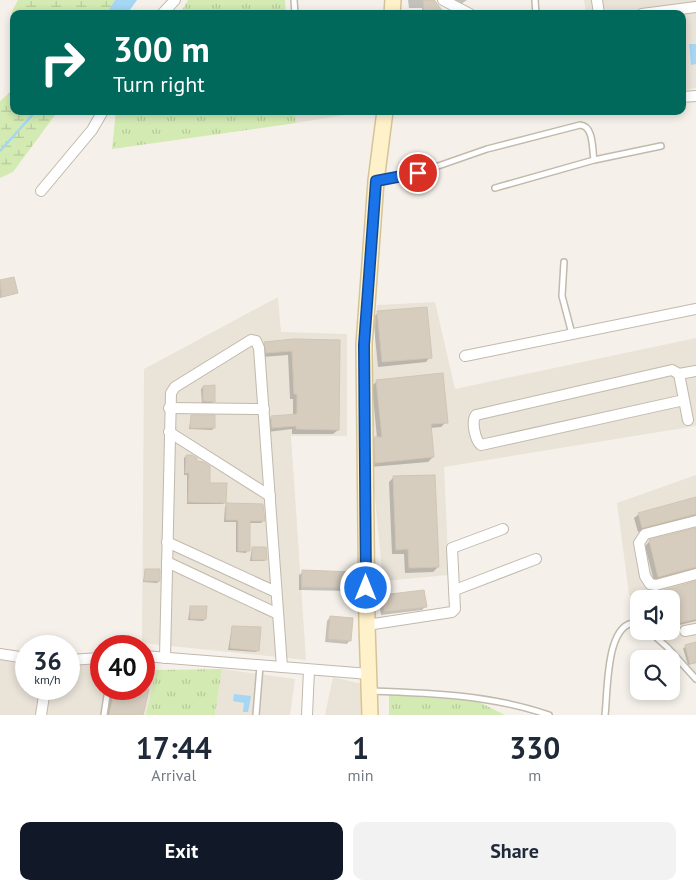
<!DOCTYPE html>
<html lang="en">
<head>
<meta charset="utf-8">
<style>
  body { margin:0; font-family:"PT Sans",sans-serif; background:#f2f2f3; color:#1f2937; height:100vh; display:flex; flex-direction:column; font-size:19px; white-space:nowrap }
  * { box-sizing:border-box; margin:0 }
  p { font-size:16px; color:#747a83 }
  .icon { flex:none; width:28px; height:28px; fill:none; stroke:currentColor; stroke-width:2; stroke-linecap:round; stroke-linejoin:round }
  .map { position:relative; height:715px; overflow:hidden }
  .drawer { display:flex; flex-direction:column; background:#fff; flex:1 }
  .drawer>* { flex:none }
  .top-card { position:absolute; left:10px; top:10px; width:676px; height:105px; border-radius:10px; box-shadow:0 2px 8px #0003; background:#00695c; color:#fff; overflow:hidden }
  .tools { position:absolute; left:630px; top:590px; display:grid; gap:10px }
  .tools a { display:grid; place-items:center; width:50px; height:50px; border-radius:10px; background:#fff; box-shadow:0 2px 8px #0003; font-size:25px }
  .speed { position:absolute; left:15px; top:635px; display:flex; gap:10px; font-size:25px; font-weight:700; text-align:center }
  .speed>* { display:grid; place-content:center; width:65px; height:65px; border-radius:50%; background:#fff; box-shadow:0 2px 8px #0003; line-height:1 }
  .speed small { font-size:12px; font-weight:400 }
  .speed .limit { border:8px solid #d22; background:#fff; color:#111 }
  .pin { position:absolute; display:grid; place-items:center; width:42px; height:42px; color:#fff; margin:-21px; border:2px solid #fff; border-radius:50%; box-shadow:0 1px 5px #0007 }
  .me { position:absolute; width:55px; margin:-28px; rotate:0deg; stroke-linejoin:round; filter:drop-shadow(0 0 4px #0008) }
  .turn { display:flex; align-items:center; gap:18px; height:105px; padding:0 20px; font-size:22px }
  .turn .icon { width:65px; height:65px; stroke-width:2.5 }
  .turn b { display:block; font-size:35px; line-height:42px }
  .eta { display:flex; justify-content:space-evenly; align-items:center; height:85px; text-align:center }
  .eta b { font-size:30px; font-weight:600; line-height:35px }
  .button { display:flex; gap:10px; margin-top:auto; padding:10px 20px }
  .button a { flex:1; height:58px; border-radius:10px; background:#111827; color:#fff; font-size:20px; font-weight:600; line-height:58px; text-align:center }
  .button a+a { background:#f2f2f3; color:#1f2937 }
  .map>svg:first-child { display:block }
  .residential { fill:#e9e3d8 }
  .grass { fill:url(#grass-tufts) }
  .wetland { fill:url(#wetland-marsh) }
  .water { fill:#a5d6f3 }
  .shadow { fill:#0003 }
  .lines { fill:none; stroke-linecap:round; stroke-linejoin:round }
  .stream { stroke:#a5d6f3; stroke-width:2.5 }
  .building { fill:#d7cdbf; stroke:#d2c5b2 }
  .lane-casing { stroke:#c1b9ac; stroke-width:8 }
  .street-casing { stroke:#c1b9ac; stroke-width:12 }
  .secondary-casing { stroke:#d6c499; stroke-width:18 }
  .lane { stroke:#fff; stroke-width:5 }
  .street { stroke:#fff; stroke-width:10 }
  .secondary { stroke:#fff1ca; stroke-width:15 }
  .route-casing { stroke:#114b97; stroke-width:12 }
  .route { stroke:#1a73e8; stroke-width:9 }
</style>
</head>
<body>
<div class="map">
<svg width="696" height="715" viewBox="0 0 696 715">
  <defs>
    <pattern id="grass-tufts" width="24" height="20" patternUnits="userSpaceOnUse" patternTransform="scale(1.25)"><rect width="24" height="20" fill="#d3eab2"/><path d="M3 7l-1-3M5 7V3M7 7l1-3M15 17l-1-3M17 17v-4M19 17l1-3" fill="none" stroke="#b7ca9a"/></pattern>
    <pattern id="wetland-marsh" width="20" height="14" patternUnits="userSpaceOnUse" patternTransform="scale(1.25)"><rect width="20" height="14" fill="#d3eab2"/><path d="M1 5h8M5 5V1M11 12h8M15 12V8" fill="none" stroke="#b7ca9a"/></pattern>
  </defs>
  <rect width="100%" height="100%" fill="#f5f1ea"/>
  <g class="residential">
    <polygon points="584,0 696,0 696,88 683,90 682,14 586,14"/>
    <polygon points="373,10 373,14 286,14 286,11"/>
    <polygon points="295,111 368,111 296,123"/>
    <polygon points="278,297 281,332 347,334 347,436 291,436 306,660 142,643 144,369"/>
    <polygon points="435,302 455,389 696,338 696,426 444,467 449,575 383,581 369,435 377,305"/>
    <polygon points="696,475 696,673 656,631 671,631 671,599 639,599 639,613 629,594 617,503"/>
    <polygon points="0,657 26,660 26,689 69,689 69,665 101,665 101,689 144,689 144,669 156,670 146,715 0,715"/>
    <polygon points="222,669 295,679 290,715 215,715"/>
    <polygon points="333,677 362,684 363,715 325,715"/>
  </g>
  <g class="grass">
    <polygon points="188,0 285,0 286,14 180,14"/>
    <polygon points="116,111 295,111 296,123 112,149"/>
    <polygon points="222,669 215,715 146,715 156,670"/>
    <polygon points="389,695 477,701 505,715 389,715"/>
  </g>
  <g class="wetland">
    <polygon points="18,0 115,0 106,14 14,14 14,18 11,13"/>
    <polygon points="14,89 14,111 58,111 13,172 0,178 0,101"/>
  </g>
  <g class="water">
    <polygon points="115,0 137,0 127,14 106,14"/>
    <polygon points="689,44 696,44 696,64 691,65"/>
    <polygon points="234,694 251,696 248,712 243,712 244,703 233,701"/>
  </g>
  <g class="shadow">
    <polygon points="408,0 435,0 440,10 422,13 422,8 409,8"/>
    <polygon points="454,0 467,0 461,4"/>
    <polygon points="13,279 17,293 0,298 0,282"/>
    <polygon points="378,313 430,357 426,362 378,367 373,317"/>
    <polygon points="295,341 338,430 333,434 292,434 292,429 267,432 267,422 271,418 293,416 293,399 290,399 288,355 262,357 260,348 265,343"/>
    <polygon points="377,381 446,422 441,427 430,428 433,457 428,462 370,467 370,443 377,438 372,386"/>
    <polygon points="203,387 214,401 212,403 202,403 201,389"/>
    <polygon points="191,416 214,428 212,430 189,429"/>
    <polygon points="186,456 196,463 209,484 225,502 223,504 187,504 187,475 184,475 184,458"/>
    <polygon points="393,478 438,567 433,572 405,573 404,554 392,554 389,482"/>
    <polygon points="696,499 696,520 689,518 638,532 634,518 639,514"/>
    <polygon points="227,504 263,521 261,523 249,523 248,550 246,553 236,552 236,522 224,522 225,507"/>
    <polygon points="696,529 696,573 654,581 645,546 649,542"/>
    <polygon points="252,548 266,559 264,561 250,561"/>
    <polygon points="145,570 159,581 157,583 143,582"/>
    <polygon points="303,572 352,588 348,591 299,590 299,575"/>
    <polygon points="696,582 696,621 671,627 671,599 647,599 651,592 658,593"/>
    <polygon points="382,596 425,607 422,610 381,615 379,600"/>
    <polygon points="190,607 205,619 203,621 188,620"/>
    <polygon points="330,617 350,640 347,644 325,642 327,621"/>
    <polygon points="232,627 258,650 256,652 228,650"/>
    <polygon points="696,643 696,663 688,665 683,648"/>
    <polygon points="144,683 148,684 142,715 106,715 112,689 144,689"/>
  </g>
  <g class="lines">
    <polyline class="stream" points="0,151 36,111"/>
  </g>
  <g class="building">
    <polygon points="423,0 434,0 442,10 424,11"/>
    <polygon points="14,277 18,293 2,297 0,280"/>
    <polygon points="427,307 432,358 382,362 377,311"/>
    <polygon points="294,339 340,340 339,430 296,429 296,426 272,428 271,416 297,414 297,394 294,394 292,351 266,353 264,342"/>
    <polygon points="443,373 448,423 431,424 434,457 375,463 374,437 382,437 376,380"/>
    <polygon points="215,385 215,402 203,401 203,386"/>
    <polygon points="191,415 215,415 215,428 190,428"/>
    <polygon points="186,455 192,455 197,458 197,461 203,462 210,466 210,483 227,483 226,503 188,502 189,473 185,473"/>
    <polygon points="435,475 439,567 409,568 408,549 396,550 393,476"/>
    <polygon points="696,497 696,514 642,528 638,513"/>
    <polygon points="226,503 263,504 265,521 250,521 250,551 238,551 238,520 226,520"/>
    <polygon points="696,528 696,567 658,577 649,540"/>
    <polygon points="252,547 266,547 267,560 252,560"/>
    <polygon points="145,569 160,569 160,581 144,581"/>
    <polygon points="302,570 353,572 353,588 302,587"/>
    <polygon points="696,581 696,619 671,625 671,599 652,599 650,591 658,592"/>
    <polygon points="424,590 427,607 384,612 382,595"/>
    <polygon points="190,606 207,606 206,619 190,619"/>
    <polygon points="330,616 353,618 351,641 328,639"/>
    <polygon points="232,626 261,627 259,651 230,648"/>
    <polygon points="696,642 696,662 690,664 685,645"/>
    <polygon points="115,689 149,689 143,715 109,715"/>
  </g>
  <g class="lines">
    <defs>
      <g id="lane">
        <polyline points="294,0 295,14"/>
        <polyline points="535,0 536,14"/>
        <path d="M378,181l40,-8 69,-24 93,-24c14,1 12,24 14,35"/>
        <polyline points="495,188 594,160 661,146"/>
        <polyline points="564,262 562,296 572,334"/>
        <polyline points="649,631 667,647 696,679"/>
        <path d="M370,691c61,2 121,4 179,24"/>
        <polyline points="104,715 108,689"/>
        <polyline points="256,715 260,666"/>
        <path d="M605,715c3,-23 0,-97 34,-92"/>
      </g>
      <g id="street">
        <polyline points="443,0 470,14"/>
        <polyline points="597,0 599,14"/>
        <polyline points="162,14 175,0"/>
        <polyline points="642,14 696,7"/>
        <polyline points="682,97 696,96"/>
        <polyline points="41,191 92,130 103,111"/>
        <polyline points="465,356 696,309"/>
        <polyline points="679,374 696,371"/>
        <path d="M684,400l-203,45c-6,-5 -10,-24 -5,-30l196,-45 7,4 9,46"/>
        <polyline points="169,408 264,409"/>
        <polyline points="169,432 270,496"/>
        <polyline points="696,521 645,534 639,543 645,576 650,584 656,585 696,574"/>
        <polyline points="167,542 276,592"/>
        <polyline points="167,562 278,614"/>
        <polyline points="455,590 536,559"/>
        <polyline points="367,625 452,612 455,609 452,548 503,529"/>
        <polyline points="685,631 696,629"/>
        <polyline points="0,654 26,658"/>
        <polyline points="144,656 369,674"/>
        <polyline points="165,658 171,393 175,387 251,340 256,341 259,348 282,667"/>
        <polyline points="69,660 101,658"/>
        <polyline points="41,715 45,689"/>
        <polyline points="307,715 309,670"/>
      </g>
      <g id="secondary">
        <polyline points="392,14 393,0"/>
        <polyline points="370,715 367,625 364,345 376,181 385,111"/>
      </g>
    </defs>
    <use href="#lane" class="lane-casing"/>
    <use href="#street" class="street-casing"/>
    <use href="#secondary" class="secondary-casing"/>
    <use href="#lane" class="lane"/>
    <use href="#street" class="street"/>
    <use href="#secondary" class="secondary"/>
  </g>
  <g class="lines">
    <defs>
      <polyline id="route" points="366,588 364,345 376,181 418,173"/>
    </defs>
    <use href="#route" class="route-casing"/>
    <use href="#route" class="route"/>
  </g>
</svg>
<div class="tools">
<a><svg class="icon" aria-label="sound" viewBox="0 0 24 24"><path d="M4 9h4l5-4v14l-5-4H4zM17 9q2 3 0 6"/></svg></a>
<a><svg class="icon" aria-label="search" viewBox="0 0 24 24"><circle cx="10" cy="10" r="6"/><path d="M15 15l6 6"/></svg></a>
</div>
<div class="speed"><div>36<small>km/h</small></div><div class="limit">40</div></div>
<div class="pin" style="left:418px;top:173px;background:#d93025"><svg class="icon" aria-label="arrive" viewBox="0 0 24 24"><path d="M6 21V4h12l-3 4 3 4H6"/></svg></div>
<svg class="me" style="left:366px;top:588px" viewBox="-20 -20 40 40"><circle r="17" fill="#1a73e8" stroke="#fff" stroke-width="3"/><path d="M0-11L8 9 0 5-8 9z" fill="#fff"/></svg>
<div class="top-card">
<div class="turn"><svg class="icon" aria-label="right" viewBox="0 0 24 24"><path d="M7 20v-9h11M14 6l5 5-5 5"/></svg><div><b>300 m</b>Turn right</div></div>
</div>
</div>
<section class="drawer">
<div class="eta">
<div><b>17:44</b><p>Arrival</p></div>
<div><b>1</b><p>min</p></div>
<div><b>330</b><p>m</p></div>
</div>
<div class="button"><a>Exit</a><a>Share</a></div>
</section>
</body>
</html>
